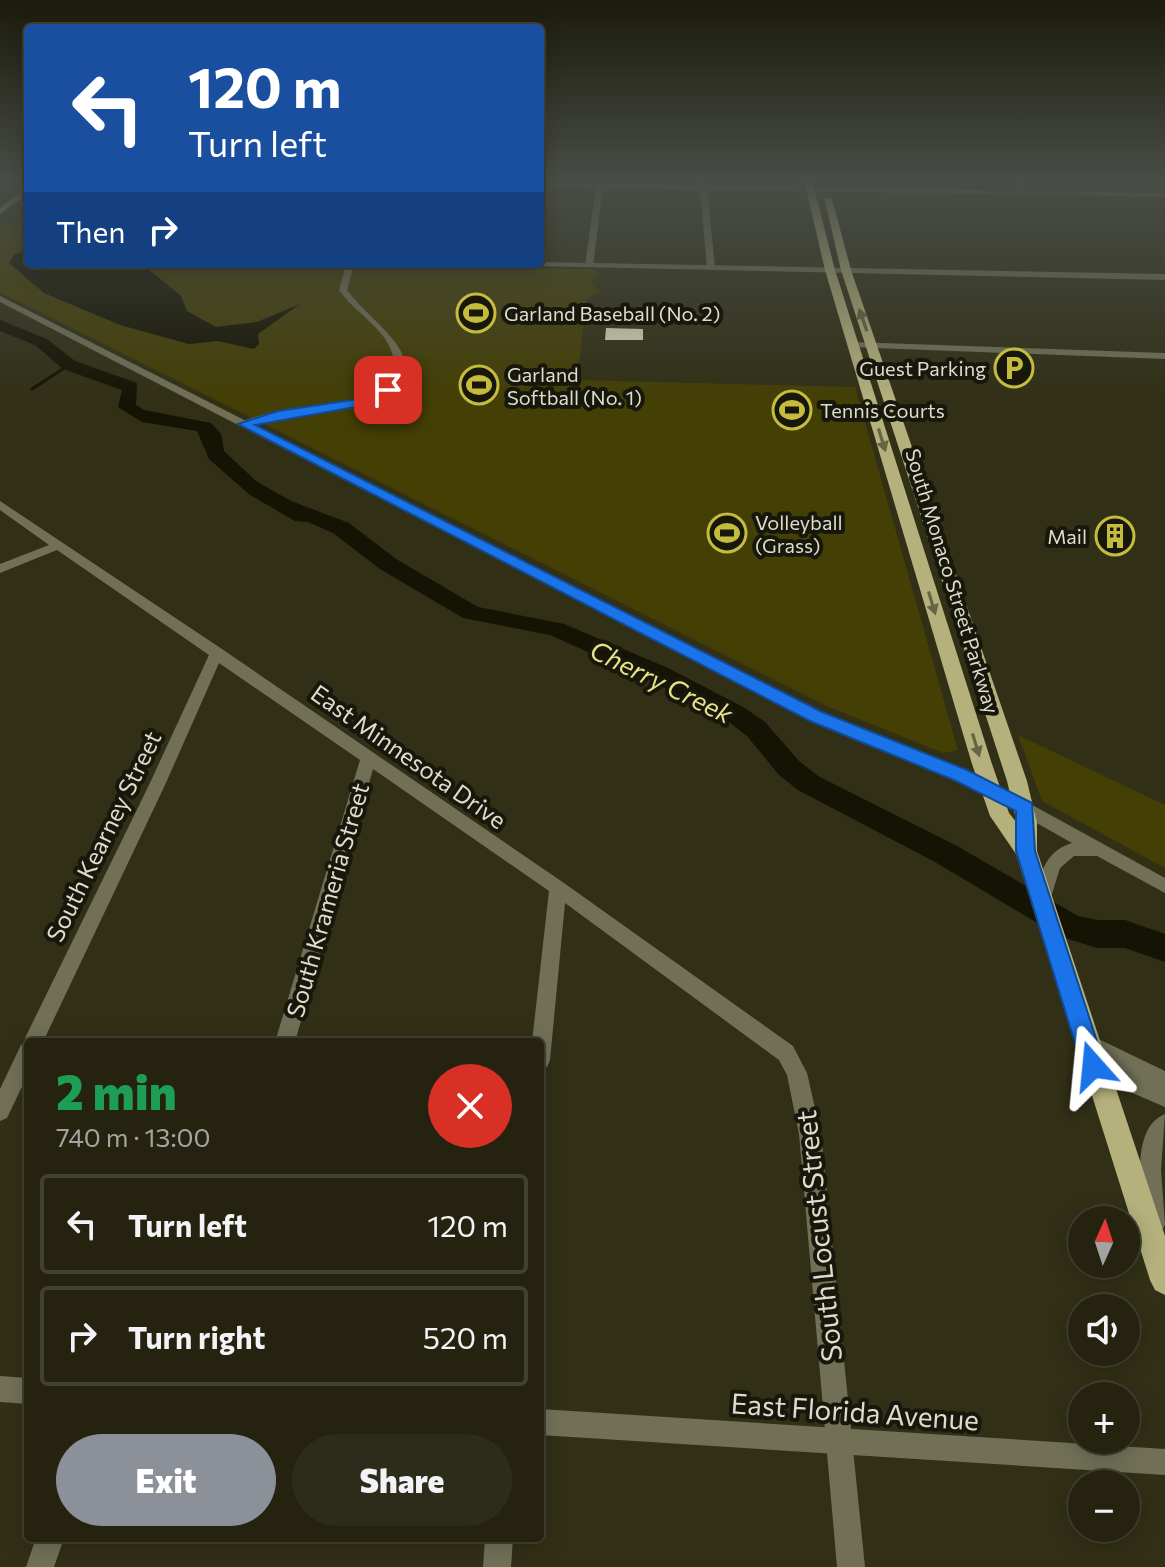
<!DOCTYPE html>
<html lang="en">
<head>
<meta charset="utf-8">
<style>
  body { margin:0; font-family:Commissioner,sans-serif; background:#2d2b19; color:#f1f3f6; height:100vh; display:flex; flex-direction:column; font-size:30px; white-space:nowrap }
  * { box-sizing:border-box; margin:0 }
  p { font-size:26px; color:#a3a49f }
  .icon { flex:none; width:44px; height:44px; fill:none; stroke:currentColor; stroke-width:2; stroke-linecap:round; stroke-linejoin:round }
  .map { position:relative; flex:1; overflow:hidden }
  .drawer { position:absolute; left:24px; top:1038px; width:520px; height:504px; display:flex; flex-direction:column; background:#252310; border-radius:8px; box-shadow:0 4px 20px #0003,0 0 0 2px #424030 }
  .drawer>* { flex:none }
  .guide { position:absolute; left:24px; top:24px; width:520px; height:244px; border-radius:8px; box-shadow:0 4px 20px #0003,0 0 0 2px #424030; background:#1a4fa0; color:#fff; overflow:hidden }
  .needle { width:52px; rotate:3deg }
  .buttons { position:absolute; left:1068px; top:1206px; display:grid; gap:16px }
  .buttons a { display:grid; place-items:center; width:72px; height:72px; border-radius:50%; background:#252310; box-shadow:0 4px 20px #0003,0 0 0 2px #424030; font-size:40px }
  .pin { position:absolute; display:grid; place-items:center; width:68px; height:68px; color:#fff; margin:-34px; border-radius:16px; box-shadow:0 4px 12px #0006 }
  .me { position:absolute; width:88px; margin:-44px; rotate:342deg; stroke-linejoin:round; filter:drop-shadow(0 0 6px #0008) }
  .turn { display:flex; align-items:center; gap:28px; height:168px; padding:0 32px; font-size:36px }
  .turn .icon { width:104px; height:104px; stroke-width:2.5 }
  .turn b { display:block; font-size:56px; line-height:68px }
  .then { display:flex; align-items:center; height:76px; padding:0 32px; background:#0003; gap:16px; font-size:30px }
  .round { display:grid; place-items:center; flex:none; width:84px; height:84px; border-radius:42px; background:#2d2b19 }
  .head { display:flex; align-items:center; justify-content:space-between; height:136px; padding:0 32px }
  h1 { font-size:48px; font-weight:800; line-height:60px; color:#1e9e55 }
  .cta { display:flex; gap:16px; margin-top:auto; padding:16px 32px }
  .cta a { flex:1; height:92px; border-radius:48px; background:#8c9099; color:#fff; font-size:32px; font-weight:800; line-height:92px; text-align:center }
  .cta a+a { background:#2d2b19; color:#f1f3f6 }
  ul { padding:0; list-style:none }
  li { display:flex; align-items:center; gap:24px; height:100px; margin:0 16px 12px; padding:0 16px; border:4px solid #424030; border-radius:8px }
  li div { flex:1 }
  li b { display:block; font-size:30px }
  li em { font-style:normal }
  .map>svg:first-child { display:block }
  .green { fill:#443f05 }
  .water { fill:#151303 }
  .lines { fill:none; stroke-linecap:round; stroke-linejoin:round }
  .stream { stroke:#151303; stroke-width:3 }
  .river { fill:#151303; fill-rule:evenodd }
  .building { fill:#e0debf }
  .minor { fill:#717057; fill-rule:evenodd }
  .tertiary { fill:#717057; fill-rule:evenodd }
  .secondary { fill:#97946d; fill-rule:evenodd }
  .primary { fill:#b4b17d; fill-rule:evenodd }
  .oneway { fill:#666444 }
  .route { fill:#1a73e8; stroke:#114b97; stroke-width:2 }
  .labels { text-anchor:middle; dominant-baseline:central; stroke-width:8; stroke-linejoin:round; paint-order:stroke }
  .far-poi-label { font-size:20px; fill:#dddccd; stroke:#17170c; text-anchor:start }
  .far-street-label { font-size:20px; fill:#dddccd; stroke:#17170c }
  .street-label { font-size:24px; fill:#dddccd; stroke:#17170c }
  .water-label { font-size:26px; font-style:italic; fill:#e7e187; stroke:#17170c }
  .near-street-label { font-size:28px; fill:#dddccd; stroke:#17170c }
</style>
</head>
<body>
<div class="map">
<svg width="1165" height="1567" viewBox="0 0 1165 1567">
  <rect width="100%" height="100%" fill="#312f16"/>
  <g class="green">
    <polygon points="0,224 28,224 28,264 593,269 601,274 590,281 600,292 587,298 577,380 855,387 958,750 943,753 831,708 0,292"/>
    <polygon points="1018,735 1165,805 1165,868 1042,801"/>
  </g>
  <polygon class="water" points="28,249 28,264 142,264 181,296 187,311 216,327 257,322 300,304 258,334 259,344 254,349 218,341 189,344 120,325 44,293 9,263 14,255"/>
  <g class="lines">
    <polyline class="stream" points="32,389 69,365"/>
    <polygon class="river" points="0,320 47,339 75,361 137,383 136,405 144,410 211,423 221,434 224,451 256,481 291,501 349,523 396,559 478,607 564,624 668,668 743,707 765,722 799,761 818,776 957,846 1078,916 1097,920 1125,920 1165,934 1165,962 1125,948 1097,948 1059,936 935,862 798,790 779,775 747,736 725,719 650,680 550,635 463,618 380,569 333,533 308,522 295,521 250,495 209,459 197,431 142,422 118,407 122,390 63,369 35,345 0,331"/>
  </g>
  <polygon class="building" points="606,328 643,329 643,340 605,340"/>
  <g class="lines">
    <g class="minor">
      <polygon points="597,180 604,180 593,265 589,267 585,265"/>
      <polygon points="699,180 706,180 715,267 711,269 707,267"/>
      <polygon points="1012,180 1019,180 1028,195 1022,195"/>
      <path d="M346,264h8l-7,26c26,36 104,79 23,113l-130,23v-4c16,-6 32,-10 48,-12 34,-5 124,-4 103,-60 -9,-24 -38,-39 -52,-60z"/>
      <polygon points="853,342 1165,353 1165,359 850,347 848,345"/>
      <polygon points="0,501 222,649 564,883 793,1046 807,1073 821,1134 865,1567 837,1567 799,1134 787,1075 779,1060 565,903 550,1060 547,1067 540,1069 540,1042 532,1042 549,891 373,769 295,1042 275,1042 360,760 219,663 165,785 43,1042 28,1042 28,1074 7,1118 0,1121 0,1089 21,1045 24,1044 26,1036 149,785 209,655 57,550 0,573 0,564 49,545 0,510"/>
      <polygon points="36,1538 64,1538 54,1567 26,1567"/>
      <polygon points="485,1538 513,1538 511,1567 483,1567"/>
    </g>
    <g class="tertiary">
      <polygon points="540,183 1165,193 1165,197 540,187"/>
      <polygon points="540,262 1165,274 1165,280 537,266"/>
      <path d="M0,296l772,392 78,38 146,59 169,93v15l-68,-37h-23l-14,12 -12,39 -6,2 -6,-2 -3,-5c7,-26 11,-51 39,-59l-88,-50 -144,-59 -78,-38 -762,-394z"/>
      <polygon points="1086,1033 1165,1071 1165,1107 1086,1073 1083,1066 1086,1059 1093,1057 1103,1061 1079,1048 1076,1042 1079,1036"/>
      <path d="M1165,1114l-4,56 4,54 -2,5 -8,3 -8,-3 -3,-8c-3,-29 -14,-93 21,-107z"/>
      <polygon points="0,1376 28,1378 28,1404 0,1402"/>
      <polygon points="540,1409 1165,1449 1165,1475 540,1435"/>
    </g>
    <polygon class="secondary" points="25,188 28,188 28,194 0,214 0,208"/>
    <polygon class="primary" points="804,180 812,180 835,270 992,764 1009,813 1017,823 1007,781 841,270 824,197 832,199 851,270 1027,781 1037,823 1037,851 1165,1236 1165,1295 1155,1290 1150,1280 1016,854 990,816 972,764 825,270"/>
  </g>
  <defs><path id="oneway-solid" d="M-6-.8H1V-3.2L6.5 0L1 3.2V.8H-6Z" transform="scale(2)"/></defs>
  <g class="oneway">
    <use href="#oneway-solid" transform="translate(863 320) rotate(-109)"/>
    <use href="#oneway-solid" transform="translate(882 440) rotate(73)"/>
    <use href="#oneway-solid" transform="translate(932 603) rotate(73)"/>
    <use href="#oneway-solid" transform="translate(976 745) rotate(73)"/>
  </g>
  <linearGradient id="sky" x2="0" y2="1"><stop stop-color="#1b1a0c"/><stop offset="0.45" stop-color="#484d47"/><stop offset="1" stop-color="#484d47" stop-opacity="0"/></linearGradient>
  <rect width="1165" height="400" fill="url(#sky)"/>
  <polygon class="route" points="384,388 394,390 366,405 255,425 822,712 967,770 1032,803 1035,851 1105,1066 1102,1073 1093,1076 1085,1073 1082,1066 1016,851 1016,811 954,780 810,721 238,424 278,411 359,399"/>
  <defs>
    <symbol id="stadium-ring" viewBox="-11 -11 22 22"><circle r="9.5" fill="#17170c" stroke="#c5bc3d" stroke-width="1.5"/><path d="M0-5a6.5 5 0 1 0 0 10a6.5 5 0 1 0 0-10ZM-3.5-1.8h7v3.6h-7Z" fill="#c5bc3d"/></symbol>
    <symbol id="parking-ring" viewBox="-11 -11 22 22"><circle r="9.5" fill="#17170c" stroke="#c5bc3d" stroke-width="1.5"/><path d="M-3.5-5.5H1a3.5 3.5 0 0 1 0 7H-1V5.5H-3.5ZM-1-3.4V-.6H.8a1.4 1.4 0 0 0 0-2.8Z" fill="#c5bc3d"/></symbol>
    <symbol id="building-ring" viewBox="-11 -11 22 22"><circle r="9.5" fill="#17170c" stroke="#c5bc3d" stroke-width="1.5"/><path d="M-4-6H4V6H1V3H-1V6H-4ZM-2.5-4.3h1.7v1.8h-1.7ZM.8-4.3h1.7v1.8H.8ZM-2.5-1h1.7V.8h-1.7ZM.8-1h1.7V.8H.8Z" fill="#c5bc3d"/></symbol>
  </defs>
  <g fill-rule="evenodd">
    <use href="#stadium-ring" x="454" y="291" width="44" height="44"/>
    <use href="#parking-ring" x="992" y="346" width="44" height="44"/>
    <use href="#stadium-ring" x="457" y="363" width="44" height="44"/>
    <use href="#stadium-ring" x="770" y="388" width="44" height="44"/>
    <use href="#stadium-ring" x="705" y="511" width="44" height="44"/>
    <use href="#building-ring" x="1093" y="514" width="44" height="44"/>
  </g>
  <g class="labels">
    <g class="far-poi-label">
      <text x="504" y="313">Garland Baseball (No. 2)</text>
      <text x="986" y="368" text-anchor="end">Guest Parking</text>
      <text x="507" y="374">Garland<tspan x="507" dy="23">Softball (No. 1)</tspan></text>
      <text x="820" y="410">Tennis Courts</text>
      <text x="755" y="522">Volleyball<tspan x="755" dy="23">(Grass)</tspan></text>
      <text x="1087" y="536" text-anchor="end">Mail</text>
    </g>
    <g class="far-street-label">
      <text transform="translate(953 581) rotate(73)">South Monaco Street Parkway</text>
    </g>
    <g class="street-label">
      <text transform="translate(409 756) rotate(35)">East Minnesota Drive</text>
      <text transform="translate(103 836) rotate(-64)">South Kearney Street</text>
      <text transform="translate(327 900) rotate(-74)">South Krameria Street</text>
    </g>
    <g class="water-label">
      <text transform="translate(662 681) rotate(26)">Cherry Creek</text>
    </g>
    <g class="near-street-label">
      <text transform="translate(818 1236) rotate(-96)">South Locust Street</text>
      <text transform="translate(855 1411) rotate(4)">East Florida Avenue</text>
    </g>
  </g>
</svg>
<div class="buttons">
<a><svg class="needle" viewBox="-14 -14 28 28"><path d="M0-13l5 13h-10z" fill="#e53935"/><path d="M0 13l5-13h-10z" fill="#a3a49f"/></svg></a>
<a><svg class="icon" aria-label="sound" viewBox="0 0 24 24"><path d="M4 9h4l5-4v14l-5-4H4zM17 9q2 3 0 6"/></svg></a>
<a>+</a>
<a>−</a>
</div>
<div class="pin" style="left:388px;top:390px;background:#d93025"><svg class="icon" aria-label="arrive" viewBox="0 0 24 24"><path d="M6 21V4h12l-3 4 3 4H6"/></svg></div>
<svg class="me" style="left:1093px;top:1066px" viewBox="-20 -20 40 40"><path d="M0-17L14 15 0 8-14 15z" fill="#1a73e8" stroke="#fff" stroke-width="4"/></svg>
<div class="guide">
<div class="turn"><svg class="icon" aria-label="left" viewBox="0 0 24 24"><path d="M17 20v-9H6M10 6l-5 5 5 5"/></svg><div><b>120 m</b>Turn left</div></div>
<div class="then">Then<svg class="icon" aria-label="right" viewBox="0 0 24 24"><path d="M7 20v-9h11M14 6l5 5-5 5"/></svg></div>
</div>
<section class="drawer">
<div class="head"><div><h1>2 min</h1><p>740 m · 13:00</p></div><a class="round" style="background:#d93025;color:#fff"><svg class="icon" aria-label="close" viewBox="0 0 24 24"><path d="M6 6l12 12M18 6L6 18"/></svg></a></div>
<ul>
<li><svg class="icon" aria-label="left" viewBox="0 0 24 24"><path d="M17 20v-9H6M10 6l-5 5 5 5"/></svg><div><b>Turn left</b></div><em>120 m</em></li>
<li><svg class="icon" aria-label="right" viewBox="0 0 24 24"><path d="M7 20v-9h11M14 6l5 5-5 5"/></svg><div><b>Turn right</b></div><em>520 m</em></li>
</ul>
<div class="cta"><a>Exit</a><a>Share</a></div>
</section>
</div>
</body>
</html>
